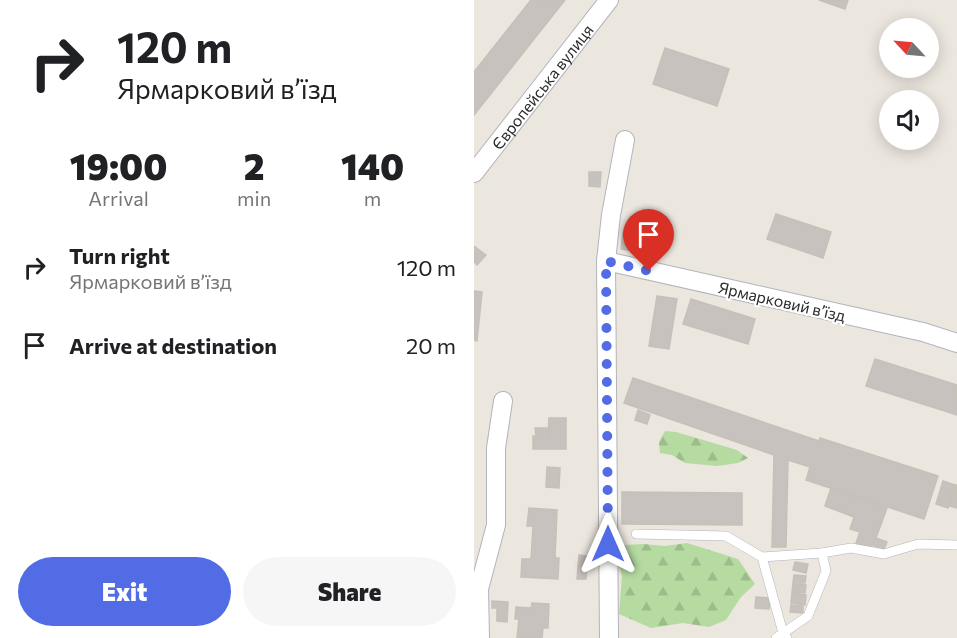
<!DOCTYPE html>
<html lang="en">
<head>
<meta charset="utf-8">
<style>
  body { margin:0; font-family:Commissioner,sans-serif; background:#f6f6f6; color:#202124; height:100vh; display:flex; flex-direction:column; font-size:22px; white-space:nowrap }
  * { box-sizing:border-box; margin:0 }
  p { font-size:20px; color:#757577 }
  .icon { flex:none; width:33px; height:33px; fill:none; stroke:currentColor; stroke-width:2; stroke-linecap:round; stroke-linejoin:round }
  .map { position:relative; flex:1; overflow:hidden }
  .details { display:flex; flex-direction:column; background:#fff; width:474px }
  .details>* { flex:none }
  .banner { background:#fff; color:#202124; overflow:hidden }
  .needle { width:39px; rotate:296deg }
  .controls { position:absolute; left:405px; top:18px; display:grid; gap:12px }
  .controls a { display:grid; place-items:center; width:60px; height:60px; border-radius:50%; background:#fff; box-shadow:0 3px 15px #0003; font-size:30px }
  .pin { position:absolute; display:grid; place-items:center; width:51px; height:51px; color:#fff; margin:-62px -26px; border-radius:50% 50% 50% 0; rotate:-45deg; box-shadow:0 0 6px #0007 }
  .pin .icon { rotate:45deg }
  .me { position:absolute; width:66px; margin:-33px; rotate:0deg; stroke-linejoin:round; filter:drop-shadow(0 0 4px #0008) }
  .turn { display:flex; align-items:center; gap:21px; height:126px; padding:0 18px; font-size:27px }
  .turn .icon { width:78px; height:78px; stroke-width:2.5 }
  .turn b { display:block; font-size:42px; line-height:51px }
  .eta { display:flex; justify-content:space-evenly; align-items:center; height:102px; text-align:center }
  .eta b { font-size:36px; font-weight:800; line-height:42px }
  .cta { display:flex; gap:12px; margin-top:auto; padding:12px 18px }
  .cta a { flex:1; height:69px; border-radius:36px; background:#516ce5; color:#fff; font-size:24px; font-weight:800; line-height:69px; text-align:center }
  .cta a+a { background:#f6f6f6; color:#202124 }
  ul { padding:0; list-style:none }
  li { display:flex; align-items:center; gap:18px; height:78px; padding:0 18px }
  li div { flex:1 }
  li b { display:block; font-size:22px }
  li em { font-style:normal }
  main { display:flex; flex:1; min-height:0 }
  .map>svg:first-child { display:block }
  .forest { fill:url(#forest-firs) }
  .building { fill:#c7c2be; stroke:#c6c1b8; stroke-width:1.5 }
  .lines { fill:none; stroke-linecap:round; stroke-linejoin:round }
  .lane-casing { stroke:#b2b4bd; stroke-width:10 }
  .street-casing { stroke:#b2b4bd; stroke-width:20 }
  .lane { stroke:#fff; stroke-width:9 }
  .street { stroke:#fff; stroke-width:18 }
  .route { stroke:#516ce5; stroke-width:10; stroke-dasharray:0 18 }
  .labels { text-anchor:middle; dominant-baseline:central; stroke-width:4.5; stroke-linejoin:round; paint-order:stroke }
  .street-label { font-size:16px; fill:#2b2b2b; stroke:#fff }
</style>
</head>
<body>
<main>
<section class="details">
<div class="banner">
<div class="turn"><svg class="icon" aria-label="right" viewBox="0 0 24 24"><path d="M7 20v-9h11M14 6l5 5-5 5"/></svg><div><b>120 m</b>Ярмарковий вʼїзд</div></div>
</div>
<div class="eta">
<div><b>19:00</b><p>Arrival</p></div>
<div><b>2</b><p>min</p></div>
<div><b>140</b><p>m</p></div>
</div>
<ul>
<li><svg class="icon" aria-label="right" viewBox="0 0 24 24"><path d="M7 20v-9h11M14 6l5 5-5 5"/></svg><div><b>Turn right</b><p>Ярмарковий вʼїзд</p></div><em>120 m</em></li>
<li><svg class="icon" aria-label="arrive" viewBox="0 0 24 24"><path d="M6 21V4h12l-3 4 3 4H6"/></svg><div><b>Arrive at destination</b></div><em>20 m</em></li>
</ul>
<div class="cta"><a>Exit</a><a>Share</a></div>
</section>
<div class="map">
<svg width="483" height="638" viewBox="0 0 483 638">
  <defs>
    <pattern id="forest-firs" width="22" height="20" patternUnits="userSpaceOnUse" patternTransform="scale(1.5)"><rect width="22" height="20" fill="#b5dba1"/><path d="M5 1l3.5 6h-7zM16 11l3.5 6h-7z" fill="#9cbc8b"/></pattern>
  </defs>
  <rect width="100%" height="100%" fill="#ebe6de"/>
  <g class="forest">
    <polygon points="191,431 202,432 263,450 274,458 264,463 243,466 211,463 198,455 186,453 185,442"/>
    <polygon points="145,543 151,545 170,544 191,546 213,543 264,559 281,584 267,597 252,620 235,627 209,623 177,628 145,614 148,576 144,564"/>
  </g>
  <g class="building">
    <polygon points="57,0 91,0 0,115 0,72"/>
    <polygon points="345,0 374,0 371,9"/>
    <polygon points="191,48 255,69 243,106 179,84"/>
    <polygon points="115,172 127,172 126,187 115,186"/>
    <polygon points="302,214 357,232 349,258 293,239"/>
    <polygon points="149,233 178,237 175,253 147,249"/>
    <polygon points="0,246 12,255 3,265 0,262"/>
    <polygon points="0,291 8,292 3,341 0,340"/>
    <polygon points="183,296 203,299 195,349 175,346"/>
    <polygon points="217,299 281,319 274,344 209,324"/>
    <polygon points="401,359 483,385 483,415 392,386"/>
    <polygon points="159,378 345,441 346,438 464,476 450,519 332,480 336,467 314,460 312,547 298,547 300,455 150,403"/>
    <polygon points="164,410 176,415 173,424 161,420"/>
    <polygon points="75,418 92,418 92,449 59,449 59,436 74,436"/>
    <polygon points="61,428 73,428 74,436 62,437"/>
    <polygon points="73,467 86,468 85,488 72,487"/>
    <polygon points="469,481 481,485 474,508 462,504"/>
    <polygon points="481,485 483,485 483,508 475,506"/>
    <polygon points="357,488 413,508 402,538 413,542 410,549 398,545 397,549 382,543 386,532 376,529 380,517 351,506"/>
    <polygon points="148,492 268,493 268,525 148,524"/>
    <polygon points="55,508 83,510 81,558 85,558 84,579 47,577 48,559 57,559 59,526 53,526"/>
    <polygon points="105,555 120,557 119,567 113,567 112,579 103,579"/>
    <polygon points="321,562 334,564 332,573 319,570"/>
    <polygon points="320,575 332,576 331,583 319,583"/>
    <polygon points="319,584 332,585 331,593 318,592"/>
    <polygon points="318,593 332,595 331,605 317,603"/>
    <polygon points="282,597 296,598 295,609 281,608"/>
    <polygon points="18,601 34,602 33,622 23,621 23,608 18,608"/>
    <polygon points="58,603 75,604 74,628 69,628 68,638 43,638 45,619 41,619 42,607 57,608"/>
    <polygon points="317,605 329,606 329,613 316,612"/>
  </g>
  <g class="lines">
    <defs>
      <g id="lane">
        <polyline points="162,534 252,536 288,557 348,553 377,548 410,554 444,544 483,545"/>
        <polyline points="288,557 309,633 313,638"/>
        <polyline points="302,638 334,616 352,571 348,553"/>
      </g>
      <g id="street">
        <path id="s1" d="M0,173l135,-173"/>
        <polyline points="132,261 449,332 483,343"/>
        <polyline points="6,638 5,589 22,525 22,448 29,401"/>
        <polyline points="135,638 132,261 137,215 151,140"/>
      </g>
    </defs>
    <use href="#lane" class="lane-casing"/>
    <use href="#street" class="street-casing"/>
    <use href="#lane" class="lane"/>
    <use href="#street" class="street"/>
  </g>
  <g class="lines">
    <polyline class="route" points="134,544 132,261 175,271"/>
  </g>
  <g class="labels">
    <g class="street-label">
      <text stroke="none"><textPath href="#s1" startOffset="110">Європейська вулиця</textPath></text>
      <text transform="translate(308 301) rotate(13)">Ярмарковий вʼїзд</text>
    </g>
  </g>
</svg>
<div class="controls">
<a><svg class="needle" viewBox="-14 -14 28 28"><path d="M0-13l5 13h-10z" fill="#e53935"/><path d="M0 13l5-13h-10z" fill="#757577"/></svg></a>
<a><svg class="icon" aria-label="sound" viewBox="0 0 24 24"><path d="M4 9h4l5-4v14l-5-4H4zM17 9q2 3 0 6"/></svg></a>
</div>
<div class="pin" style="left:175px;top:271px;background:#d93025"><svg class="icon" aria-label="arrive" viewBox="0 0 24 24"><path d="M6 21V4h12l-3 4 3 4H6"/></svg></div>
<svg class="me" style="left:134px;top:544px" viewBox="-20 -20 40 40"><path d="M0-17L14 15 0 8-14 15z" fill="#516ce5" stroke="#fff" stroke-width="4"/></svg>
</div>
</main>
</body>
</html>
